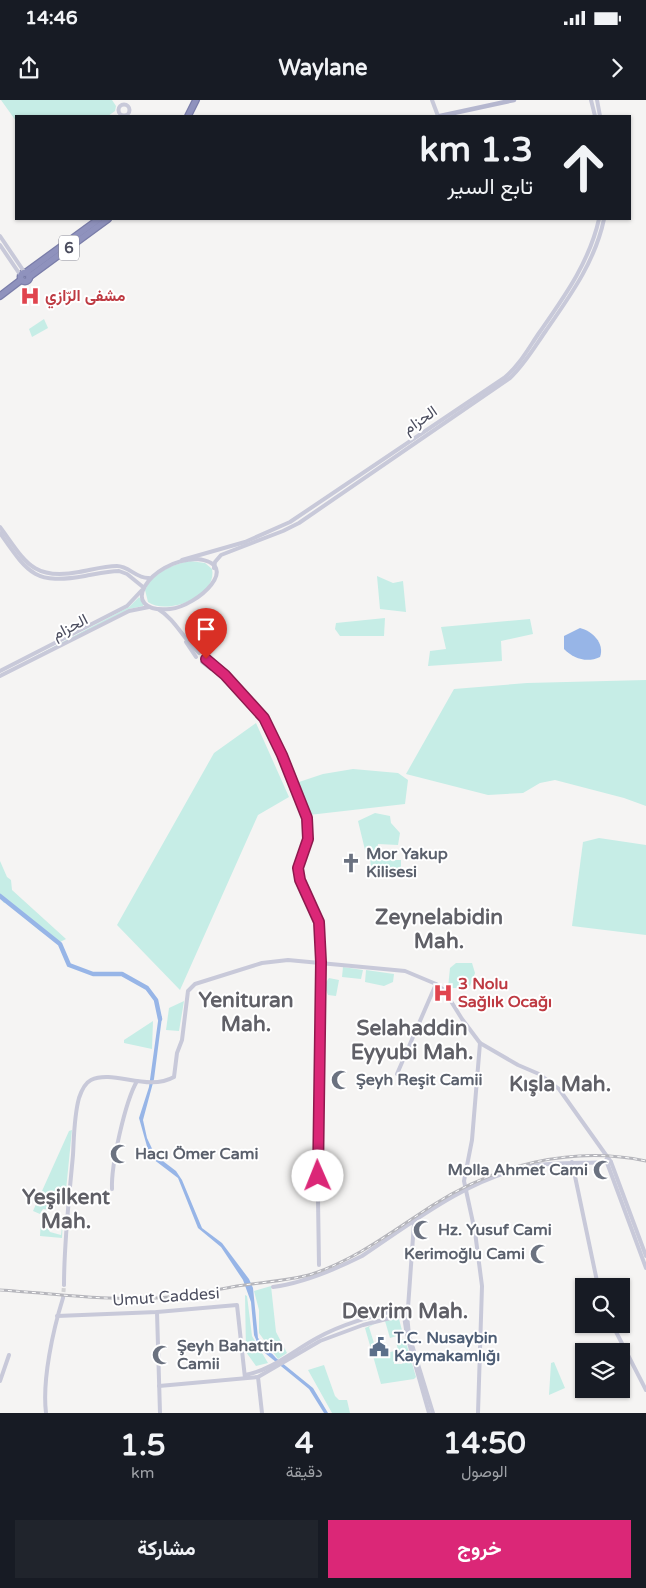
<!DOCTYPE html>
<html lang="ar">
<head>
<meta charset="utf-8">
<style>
  body { margin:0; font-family:"Varela Round",Vazirmatn,sans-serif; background:#20242c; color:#f1f3f6; direction:rtl; height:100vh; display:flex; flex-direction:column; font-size:19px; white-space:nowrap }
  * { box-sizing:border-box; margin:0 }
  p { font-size:16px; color:#9ea1a6 }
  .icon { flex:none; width:28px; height:28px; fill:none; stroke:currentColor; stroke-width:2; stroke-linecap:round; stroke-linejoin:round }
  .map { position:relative; height:1313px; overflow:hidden; direction:ltr }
  .drawer { display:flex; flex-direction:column; background:#171b24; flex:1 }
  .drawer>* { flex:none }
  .banner { position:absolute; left:15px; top:15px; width:616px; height:105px; border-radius:0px; box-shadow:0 1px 4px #0004; direction:rtl; background:#171b24; color:#f1f3f6; overflow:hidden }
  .tools { position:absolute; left:575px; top:1178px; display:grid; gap:10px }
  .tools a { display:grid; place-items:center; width:55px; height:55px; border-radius:0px; background:#171b24; box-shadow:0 1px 4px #0004; font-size:25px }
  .pin { position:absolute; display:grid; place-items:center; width:42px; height:42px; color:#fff; margin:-51px -21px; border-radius:50% 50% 50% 0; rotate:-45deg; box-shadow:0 0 5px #0007 }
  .pin .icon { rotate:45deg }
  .me { position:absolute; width:55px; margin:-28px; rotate:359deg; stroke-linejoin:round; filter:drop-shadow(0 0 4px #0008) }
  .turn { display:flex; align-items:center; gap:18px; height:105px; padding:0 15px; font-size:22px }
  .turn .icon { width:65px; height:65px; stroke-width:2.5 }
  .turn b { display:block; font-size:35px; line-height:42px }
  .eta { display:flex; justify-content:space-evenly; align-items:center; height:85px; text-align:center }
  .eta b { font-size:30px; font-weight:700; line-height:35px }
  .button { display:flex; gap:10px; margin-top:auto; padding:10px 15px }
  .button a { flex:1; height:58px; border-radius:0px; background:#db2777; color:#fff; font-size:20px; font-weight:700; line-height:58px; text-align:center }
  .button a+a { background:#20242c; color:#f1f3f6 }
  .status { display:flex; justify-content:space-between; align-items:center; height:35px; padding:0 25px; background:#171b24; direction:ltr }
  .status svg { height:14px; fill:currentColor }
  header { display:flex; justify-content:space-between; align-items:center; height:65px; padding:0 15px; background:#171b24; font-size:22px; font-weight:700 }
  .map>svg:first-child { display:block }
  .green { fill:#c6ede6 }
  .water { fill:#97b5e7 }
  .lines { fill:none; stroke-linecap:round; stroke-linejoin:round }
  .river { stroke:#97b5e7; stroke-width:4.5 }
  .secondary-tunnel { stroke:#d3d3d5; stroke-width:4; stroke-dasharray:4 2; stroke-linecap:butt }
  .highway-casing { stroke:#7a7da9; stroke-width:8 }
  .secondary { stroke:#c8c9d9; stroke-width:4 }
  .primary { stroke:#b5b7cf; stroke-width:4.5 }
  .highway { stroke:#8f92bd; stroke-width:5.5 }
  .rail-casing { stroke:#b6b6bc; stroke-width:3 }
  .rail { stroke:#fff; stroke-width:1; stroke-dasharray:4; stroke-linecap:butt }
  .route-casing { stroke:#8e194d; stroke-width:12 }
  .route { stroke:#db2777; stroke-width:9 }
  .labels { text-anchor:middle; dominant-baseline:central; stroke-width:4; stroke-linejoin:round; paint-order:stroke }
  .shield { fill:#fff; stroke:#82838f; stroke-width:1 }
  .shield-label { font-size:15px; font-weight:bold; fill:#4c4e5f }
  .health-label { font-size:16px; font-weight:bold; fill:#be3a42; stroke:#fff; text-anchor:start }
  .street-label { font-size:16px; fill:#4c4e5f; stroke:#fff }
  .worship-label { font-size:16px; font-weight:bold; fill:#5b616d; stroke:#fff; text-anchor:start }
  .service-label { font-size:16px; font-weight:bold; fill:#4e5e75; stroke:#fff; text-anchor:start }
  .district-label { font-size:21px; font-weight:bold; fill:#606067; stroke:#fff }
</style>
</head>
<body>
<div class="status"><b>14:46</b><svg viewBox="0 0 49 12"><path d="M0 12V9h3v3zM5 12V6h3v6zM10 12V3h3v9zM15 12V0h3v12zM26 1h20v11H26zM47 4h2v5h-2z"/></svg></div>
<header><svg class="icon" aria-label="forward" viewBox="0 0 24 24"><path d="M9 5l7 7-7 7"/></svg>Waylane<svg class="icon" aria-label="share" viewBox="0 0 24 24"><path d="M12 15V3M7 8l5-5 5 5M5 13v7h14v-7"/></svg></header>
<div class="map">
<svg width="646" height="1313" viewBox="0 0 646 1313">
  <rect width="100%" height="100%" fill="#f5f4f3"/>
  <g class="green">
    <polygon points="1,0 112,0 116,6 115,11 108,16 16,16 16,21"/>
    <polygon points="44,219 48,228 32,237 29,229"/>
    <path d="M190,461l15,2 7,6c6,27 -45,47 -64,33l-3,-12c7,-17 28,-26 45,-29z"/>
    <polygon points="377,476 393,483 403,481 406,512 380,509"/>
    <polygon points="139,497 144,503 143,506 129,509 0,575 129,507"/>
    <polygon points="385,518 384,536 340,536 335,529 336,523"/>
    <polygon points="530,519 533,534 501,541 502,561 428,566 430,551 446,549 441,527"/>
    <polygon points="646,580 646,706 624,698 555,680 540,683 523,693 488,695 406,674 454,589 527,583"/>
    <polygon points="256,623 289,697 258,715 180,890 117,825 214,653"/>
    <polygon points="353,669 398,673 408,680 405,704 309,715 296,683 323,674"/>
    <polygon points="375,713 390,716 391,723 400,733 398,745 378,744 376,755 366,754 358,721"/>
    <polygon points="599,738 646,745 646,835 572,826 583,742"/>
    <polygon points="370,756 378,760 401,760 401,773 377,772 371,769"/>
    <polygon points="0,761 7,777 11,780 12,790 66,839 58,843 40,831 6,802 4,803 0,798"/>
    <polygon points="456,863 472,863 475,873 470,886 463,888 448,888 450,868"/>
    <polygon points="343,867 363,870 361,879 342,877"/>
    <polygon points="366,870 394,874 393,882 384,886 365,882"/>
    <polygon points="329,878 339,880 336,896 328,895 324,885"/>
    <polygon points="184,901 179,931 166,930 169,908"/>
    <polygon points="153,921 152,949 124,943 124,940"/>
    <polygon points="72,1030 65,1100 56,1099 52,1110 43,1109 40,1114 33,1111 69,1031"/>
    <polygon points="63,1117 62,1138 40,1136 41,1119 50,1132 61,1135"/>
    <polygon points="271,1186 276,1232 287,1253 278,1259 259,1233 259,1210 254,1191"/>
    <polygon points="245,1195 247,1196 252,1236 268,1263 256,1266 246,1252"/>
    <polygon points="396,1218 399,1219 403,1234 390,1238 385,1221"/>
    <polygon points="376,1223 369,1227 378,1256 386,1257 387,1253 394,1251 394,1264 402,1264 403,1261 399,1255 396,1241 405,1239 416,1277 414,1279 381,1284 365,1228"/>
    <polygon points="554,1262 565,1288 549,1295 551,1263"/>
    <polygon points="324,1265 335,1296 339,1300 347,1300 350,1313 332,1313 308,1270"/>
  </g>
  <g class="water">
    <path d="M580,528c12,3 25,15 20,29 -13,6 -26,2 -36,-8v-13z"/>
    <polygon points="159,914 162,917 154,979 143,1020 147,1038 155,1055 176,1071 182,1080 202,1128 222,1143 249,1179 253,1188 258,1238 276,1258 313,1288 328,1313 324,1313 309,1289 260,1249 254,1235 251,1202 243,1180 221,1147 198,1128 178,1078 153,1059 148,1050 139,1018 149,987"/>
  </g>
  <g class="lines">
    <polyline class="river" points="0,796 60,844 69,865 93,874 122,874 147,888 156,900 160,919"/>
    <polyline class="secondary-tunnel" points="63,1198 64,1185"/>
    <defs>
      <g id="highway">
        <polyline points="188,16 196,0"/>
        <circle cx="25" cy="177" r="4.5"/>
        <polyline points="25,173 99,119"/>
        <polyline points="29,177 108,119"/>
        <polyline points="0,196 21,180"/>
      </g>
    </defs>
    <use href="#highway" class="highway-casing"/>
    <g class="secondary">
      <polyline points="432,0 438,16"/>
      <polyline points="591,0 595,16"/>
      <polyline points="597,0 600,16"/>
      <circle cx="124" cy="10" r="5.5"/>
      <polyline points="0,136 25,173"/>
      <polyline points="0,145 21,176"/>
      <path d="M0,427c25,34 32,54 79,45 12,-2 25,-6 38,-6 12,0 20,13 32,12"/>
      <path d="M0,433c28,40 34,52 85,43 11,-2 23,-5 34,-5l8,3 16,13"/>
      <path d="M197,459c46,5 1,47 -27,50 -54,5 -22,-49 27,-50z"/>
      <path d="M182,460l63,-18 45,-20 214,-144c15,-12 24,-29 35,-45 25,-36 50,-70 60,-114"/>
      <path d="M214,468l1,-6 6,-7 62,-24 16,-8 211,-145c14,-13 24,-30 35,-46 25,-36 50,-70 59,-113"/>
      <path d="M158,509c17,10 26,31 41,44"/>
      <polyline points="186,542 196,557"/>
      <polyline points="206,559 225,575 264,618 282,655 307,718 307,746 298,768 300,780 319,822 321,862 317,1033 319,1165"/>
      <polyline points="202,562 211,569 218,569"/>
      <polyline points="0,571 127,506 142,490"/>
      <polyline points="0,576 129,511 149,507"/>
      <polyline points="397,974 436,884"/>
      <polyline points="606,1060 646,1168"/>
      <polyline points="572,1062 598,1186"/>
      <path d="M112,1089c-1,-24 13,-87 25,-108"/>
      <path d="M64,1185c0,-43 5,-86 9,-130 1,-18 1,-39 6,-57 2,-6 6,-15 12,-18 22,-11 56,12 83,-3l3,-24 5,-13 6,-49 7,-7 67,-21 26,-3 117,11 31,13 8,6 18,29 18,24 38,22 21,9 20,15 52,73 35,94"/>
      <path d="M273,1187c31,-4 61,-17 89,-31 51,-34 104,-76 165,-89 28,-6 56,-3 84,-5"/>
      <polyline points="408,1208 414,1123"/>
      <polyline points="157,1212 160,1313"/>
      <polyline points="407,1215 409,1235 433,1313"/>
      <polyline points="57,1216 157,1212 237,1205 245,1278"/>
      <polyline points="404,1216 409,1213 407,1207 401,1208 400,1212 404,1216 407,1236 429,1313"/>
      <polyline points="612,1224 646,1290"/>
      <path d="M245,1275c27,-5 48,-24 72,-37 25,-14 55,-22 84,-29"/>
      <polyline points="258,1277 320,1241 363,1225 402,1215"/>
      <polyline points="0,1281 9,1255"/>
      <polyline points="159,1286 258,1277 262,1313"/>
      <path d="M46,1313c-4,-33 7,-83 17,-115"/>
      <polyline points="478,1313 482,1186 475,1132 464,1081 472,1040 480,943"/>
    </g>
    <polyline class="primary" points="440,16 514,0"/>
    <use href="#highway" class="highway"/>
    <defs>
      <path id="rail" d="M0,1190c51,3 104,11 155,8 28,-1 55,-7 82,-12 25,-4 51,-5 75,-12 45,-15 82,-44 121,-69 63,-40 139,-60 213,-44"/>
    </defs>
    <use href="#rail" class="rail-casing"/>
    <use href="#rail" class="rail"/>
  </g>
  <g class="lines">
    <defs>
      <polyline id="route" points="206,559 225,575 264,618 282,655 307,718 308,739 298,768 300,780 319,822 321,862 318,1076"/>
    </defs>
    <use href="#route" class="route-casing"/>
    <use href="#route" class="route"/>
  </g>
  <defs>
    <symbol id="hospital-bare" viewBox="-9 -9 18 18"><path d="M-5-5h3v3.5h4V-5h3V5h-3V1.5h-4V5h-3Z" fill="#e0444e" stroke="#fff" stroke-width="2.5" paint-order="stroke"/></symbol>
    <symbol id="church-bare" viewBox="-9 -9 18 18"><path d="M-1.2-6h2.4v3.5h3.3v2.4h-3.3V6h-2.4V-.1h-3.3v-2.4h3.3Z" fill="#6b7280" stroke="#fff" stroke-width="2.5" paint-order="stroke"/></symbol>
    <symbol id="mosque-bare" viewBox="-9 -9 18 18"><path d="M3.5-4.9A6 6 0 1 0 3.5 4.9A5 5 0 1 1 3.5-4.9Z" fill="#6b7280" stroke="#fff" stroke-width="2.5" paint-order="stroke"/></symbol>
    <symbol id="civic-bare" viewBox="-9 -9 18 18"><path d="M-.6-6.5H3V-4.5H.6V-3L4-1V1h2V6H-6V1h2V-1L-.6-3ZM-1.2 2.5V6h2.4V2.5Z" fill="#5c6f8a" stroke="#fff" stroke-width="2.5" paint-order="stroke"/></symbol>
  </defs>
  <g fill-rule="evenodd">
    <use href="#hospital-bare" x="16" y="182" width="28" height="28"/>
    <use href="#church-bare" x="337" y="749" width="28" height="28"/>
    <use href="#hospital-bare" x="429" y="879" width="28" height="28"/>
    <use href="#mosque-bare" x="327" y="966" width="28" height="28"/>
    <use href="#mosque-bare" x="106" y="1040" width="28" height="28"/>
    <use href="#mosque-bare" x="589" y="1056" width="28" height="28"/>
    <use href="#mosque-bare" x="409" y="1116" width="28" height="28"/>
    <use href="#mosque-bare" x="526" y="1140" width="28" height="28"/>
    <use href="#civic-bare" x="365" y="1233" width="28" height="28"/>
    <use href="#mosque-bare" x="148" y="1241" width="28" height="28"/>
  </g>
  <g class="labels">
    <rect class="shield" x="59" y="135.5" width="20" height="25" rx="4"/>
    <g class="shield-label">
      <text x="69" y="148">6</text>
    </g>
    <g class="health-label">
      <text x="45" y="196">مشفى الرّازي</text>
      <text x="458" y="884">3 Nolu<tspan x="458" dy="18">Sağlık Ocağı</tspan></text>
    </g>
    <g class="street-label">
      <text transform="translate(420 320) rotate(-34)">الحزام</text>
      <text transform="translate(70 527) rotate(-27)">الحزام</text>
      <text transform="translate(166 1197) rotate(-4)">Umut Caddesi</text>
    </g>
    <g class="worship-label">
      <text x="366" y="754">Mor Yakup<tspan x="366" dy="18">Kilisesi</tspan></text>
      <text x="356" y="980">Şeyh Reşit Camii</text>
      <text x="135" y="1054">Hacı Ömer Cami</text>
      <text x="588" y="1070" text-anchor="end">Molla Ahmet Cami</text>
      <text x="438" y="1130">Hz. Yusuf Cami</text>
      <text x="525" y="1154" text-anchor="end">Kerimoğlu Cami</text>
      <text x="177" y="1246">Şeyh Bahattin<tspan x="177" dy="18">Camii</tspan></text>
    </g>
    <g class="service-label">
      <text x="394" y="1238">T.C. Nusaybin<tspan x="394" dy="18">Kaymakamlığı</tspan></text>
    </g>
    <g class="district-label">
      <text x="439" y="817">Zeynelabidin<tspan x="439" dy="24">Mah.</tspan></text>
      <text x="246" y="900">Yenituran<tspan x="246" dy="24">Mah.</tspan></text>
      <text x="412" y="928">Selahaddin<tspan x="412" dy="24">Eyyubi Mah.</tspan></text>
      <text x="560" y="984">Kışla Mah.</text>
      <text x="66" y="1097">Yeşilkent<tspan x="66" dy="24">Mah.</tspan></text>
      <text x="405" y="1211">Devrim Mah.</text>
    </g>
  </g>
</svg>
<div class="tools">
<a><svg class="icon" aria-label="search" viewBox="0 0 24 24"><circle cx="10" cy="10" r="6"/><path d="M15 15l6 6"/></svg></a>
<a><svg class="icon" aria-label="layers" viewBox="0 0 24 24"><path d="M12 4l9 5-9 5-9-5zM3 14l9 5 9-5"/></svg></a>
</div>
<div class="pin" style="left:206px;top:559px;background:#d93025"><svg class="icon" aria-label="arrive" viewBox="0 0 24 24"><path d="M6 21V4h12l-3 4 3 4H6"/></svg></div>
<svg class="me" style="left:318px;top:1076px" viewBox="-20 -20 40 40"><circle r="19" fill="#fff"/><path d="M0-13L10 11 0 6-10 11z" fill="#db2777"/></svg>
<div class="banner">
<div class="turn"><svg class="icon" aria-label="ahead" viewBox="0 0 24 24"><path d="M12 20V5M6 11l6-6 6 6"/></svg><div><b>1.3 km</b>تابع السير</div></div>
</div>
</div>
<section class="drawer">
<div class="eta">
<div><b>14:50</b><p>الوصول</p></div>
<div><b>4</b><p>دقيقة</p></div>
<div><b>1.5</b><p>km</p></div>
</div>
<div class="button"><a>خروج</a><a>مشاركة</a></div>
</section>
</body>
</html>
